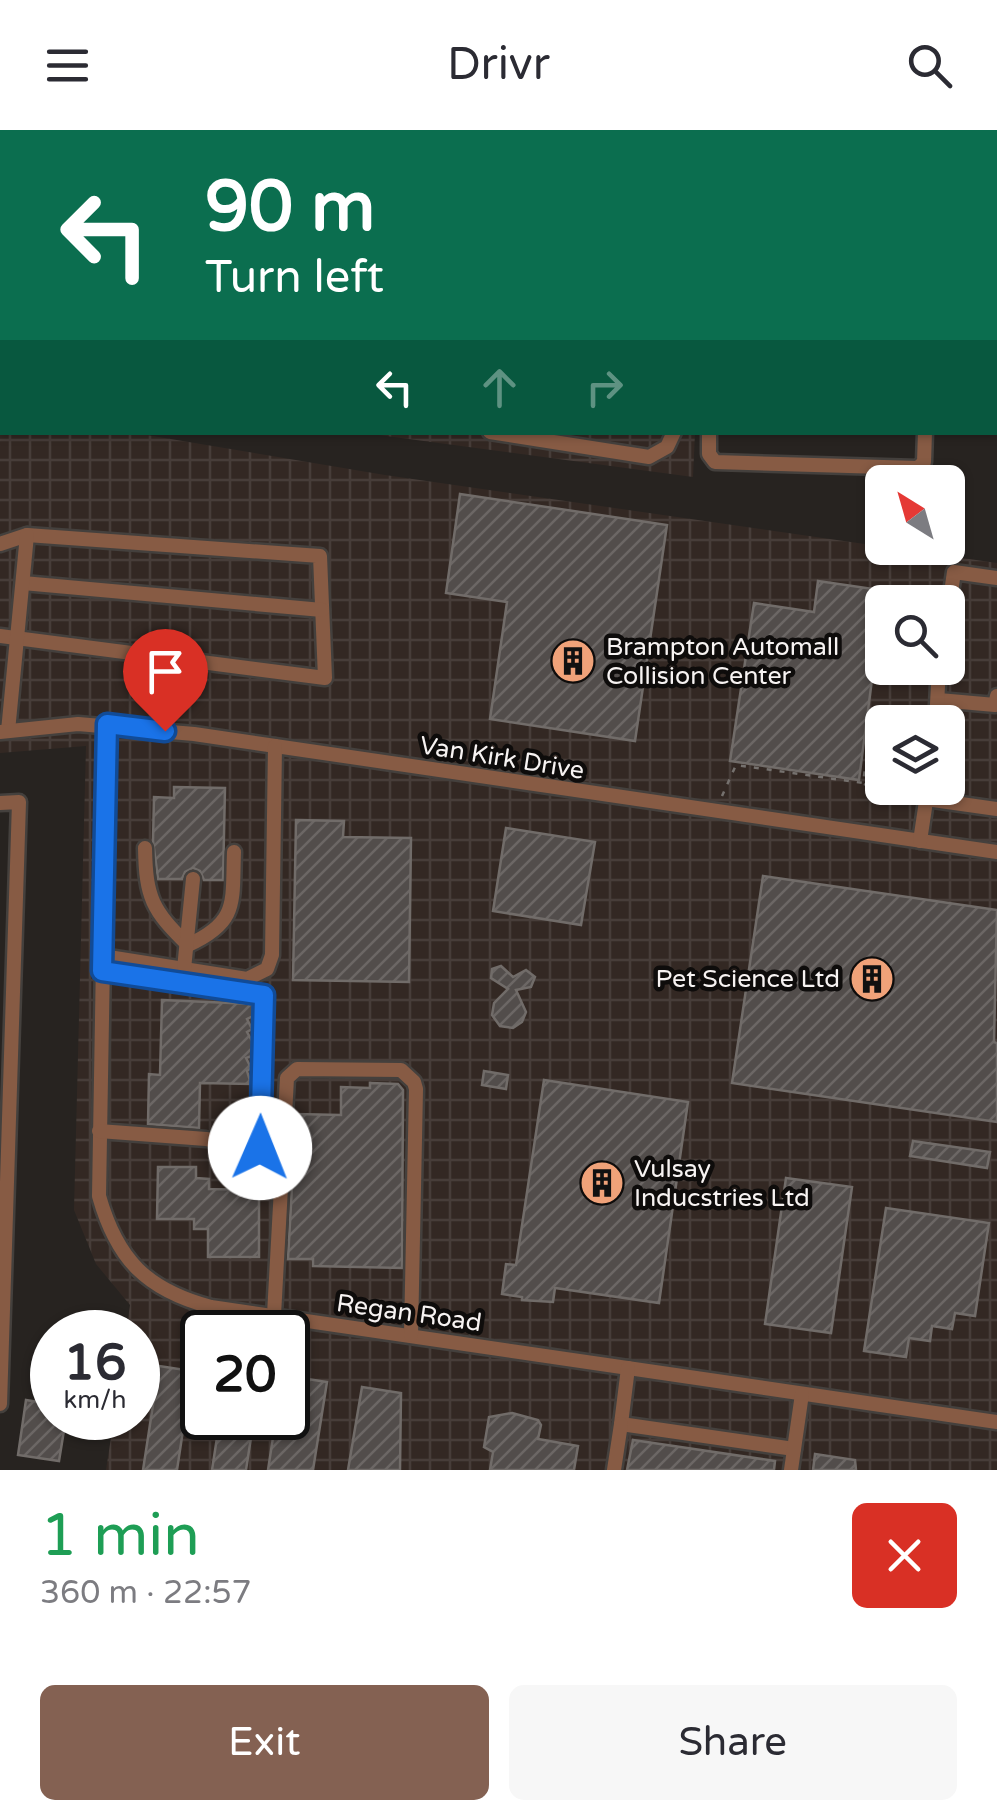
<!DOCTYPE html>
<html lang="en">
<head>
<meta charset="utf-8">
<style>
  body { margin:0; font-family:"Varela Round",sans-serif; background:#f7f7f7; color:#2b2b33; height:100vh; display:flex; flex-direction:column; font-size:38px; white-space:nowrap }
  * { box-sizing:border-box; margin:0 }
  p { font-size:32px; color:#7c7c81 }
  .icon { flex:none; width:55px; height:55px; fill:none; stroke:currentColor; stroke-width:2; stroke-linecap:round; stroke-linejoin:round }
  .map { position:relative; height:1340px; overflow:hidden }
  .details { display:flex; flex-direction:column; background:#fff; flex:1 }
  .details>* { flex:none }
  .banner { position:absolute; left:0px; top:0px; width:998px; height:305px; box-shadow:0 2px 8px #0004; background:#0b6e4f; color:#fff; overflow:hidden }
  .needle { width:65px; rotate:323deg }
  .tools { position:absolute; left:865px; top:335px; display:grid; gap:20px }
  .tools a { display:grid; place-items:center; width:100px; height:100px; border-radius:15px; background:#fff; box-shadow:0 2px 8px #0004; font-size:50px }
  .speed { position:absolute; left:30px; top:1180px; display:flex; gap:20px; font-size:50px; font-weight:700; text-align:center }
  .speed>* { display:grid; place-content:center; width:130px; height:130px; border-radius:50%; background:#fff; box-shadow:0 2px 8px #0004; line-height:1 }
  .speed small { font-size:25px; font-weight:400 }
  .speed .limit { border:5px solid #111; border-radius:15px; background:#fff; color:#111 }
  .pin { position:absolute; display:grid; place-items:center; width:85px; height:85px; color:#fff; margin:-102px -42px; border-radius:50% 50% 50% 0; rotate:-45deg; box-shadow:0 0 10px #0007 }
  .pin .icon { rotate:45deg }
  .me { position:absolute; width:110px; margin:-55px; rotate:1deg; stroke-linejoin:round; filter:drop-shadow(0 0 8px #0008) }
  .turn { display:flex; align-items:center; gap:35px; height:210px; padding:0 40px; font-size:45px }
  .turn .icon { width:130px; height:130px; stroke-width:2.5 }
  .turn b { display:block; font-size:70px; line-height:85px }
  .lanes { display:flex; align-items:center; height:95px; padding:0 40px; background:#0003; justify-content:center; gap:50px; direction:ltr }
  .lanes .off { opacity:.35 }
  .round { display:grid; place-items:center; flex:none; width:105px; height:105px; border-radius:15px; background:#f7f7f7 }
  .headline { display:flex; align-items:center; justify-content:space-between; height:170px; padding:0 40px }
  h1 { font-size:60px; font-weight:600; line-height:75px; color:#1e9e55 }
  .button { display:flex; gap:20px; margin-top:auto; padding:20px 40px }
  .button a { flex:1; height:115px; border-radius:15px; background:#846152; color:#fff; font-size:40px; font-weight:600; line-height:115px; text-align:center }
  .button a+a { background:#f7f7f7; color:#2b2b33 }
  header { display:flex; justify-content:space-between; align-items:center; height:130px; padding:0 40px; background:#fff; font-size:45px; font-weight:600 }
  .map>svg:first-child { display:block }
  .industrial { fill:url(#industrial-grid); fill-rule:evenodd }
  .building { fill:url(#building-hatch); stroke:#716c69; stroke-width:2.5 }
  .lines { fill:none; stroke-linecap:round; stroke-linejoin:round }
  .minor-casing { stroke:#44403d; stroke-width:19 }
  .path { stroke:#75716e; stroke-width:2.5; stroke-dasharray:5 8; stroke-linecap:butt }
  .minor { stroke:#875b44; stroke-width:14 }
  .route-casing { stroke:#114b97; stroke-width:25 }
  .route { stroke:#1a73e8; stroke-width:18 }
  .labels { text-anchor:middle; dominant-baseline:central; stroke-width:9; stroke-linejoin:round; paint-order:stroke }
  .poi-label { font-size:25px; fill:#f7f3f2; stroke:#0e0c0b; text-anchor:start }
  .street-label { font-size:25px; fill:#f7f3f2; stroke:#0e0c0b }
</style>
</head>
<body>
<header><svg class="icon" aria-label="menu" viewBox="0 0 24 24"><path d="M4 6h16M4 12h16M4 18h16"/></svg>Drivr<svg class="icon" aria-label="search" viewBox="0 0 24 24"><circle cx="10" cy="10" r="6"/><path d="M15 15l6 6"/></svg></header>
<div class="map">
<svg width="997" height="1340" viewBox="0 0 997 1340">
  <defs>
    <pattern id="industrial-grid" width="8" height="8" patternUnits="userSpaceOnUse" patternTransform="scale(2.5)"><rect width="8" height="8" fill="#332823"/><path d="M0 4h8M4 0v8" fill="none" stroke="#473d39"/></pattern>
    <pattern id="building-hatch" width="6" height="6" patternUnits="userSpaceOnUse" patternTransform="scale(2.5)"><rect width="6" height="6" fill="#524d4b"/><path d="M-1 1l2-2M0 6l6-6M5 7l2-2" fill="none" stroke="#6c6765"/></pattern>
  </defs>
  <rect width="100%" height="100%" fill="#272320"/>
  <g class="industrial">
    <polygon points="0,0 444,0 2,2 2,251"/>
    <path d="M0,279l2,23 133,1 250,42 612,88v907h-891l8,-52h24v-86h-12l4,-27 -34,-41 -22,-54 12,-464 -86,7zM882,472h66v66h-66zM882,592h66v66h-66zM202,1202h86v86h-86z"/>
    <polygon points="364,303 695,303 693,347 431,312"/>
  </g>
  <g class="building">
    <polygon points="460,364 667,395 635,611 490,589 507,472 446,463"/>
    <polygon points="818,451 887,461 885,472 882,472 859,650 730,631 754,473 814,482"/>
    <polygon points="174,657 225,658 223,750 204,750 200,741 193,738 185,742 182,749 158,749 153,711 154,667 174,668"/>
    <polygon points="296,690 344,691 343,707 411,708 409,852 293,850"/>
    <polygon points="506,698 595,712 581,795 493,781"/>
    <polygon points="763,746 997,780 994,912 997,913 997,992 732,953"/>
    <polygon points="501,836 513,847 526,840 535,847 531,857 516,860 526,882 522,892 513,898 500,896 492,885 494,873 508,859 491,848 492,839"/>
    <polygon points="162,870 253,874 253,886 247,889 252,899 247,902 252,911 252,926 246,928 251,938 247,941 251,954 200,953 199,998 148,994 149,944 160,945"/>
    <polygon points="484,941 508,945 506,959 482,955"/>
    <polygon points="544,950 688,972 659,1173 555,1158 553,1172 522,1170 522,1167 502,1164 506,1134 516,1135"/>
    <polygon points="370,953 398,954 403,960 402,1138 313,1136 313,1129 288,1129 296,984 341,985 341,957 370,958"/>
    <polygon points="913,1011 990,1022 987,1038 910,1026"/>
    <polygon points="158,1037 196,1037 196,1048 209,1049 209,1059 259,1060 259,1127 208,1127 208,1099 194,1099 194,1089 157,1089"/>
    <polygon points="786,1048 852,1057 831,1203 765,1194"/>
    <polygon points="886,1078 989,1093 975,1186 955,1183 952,1199 932,1196 930,1211 909,1208 906,1227 864,1221"/>
    <polygon points="159,1236 192,1241 177,1340 143,1340"/>
    <polygon points="288,1246 327,1252 313,1340 268,1340 276,1288 288,1288"/>
    <polygon points="362,1257 401,1263 400,1340 348,1340"/>
    <polygon points="26,1270 52,1274 52,1288 66,1288 59,1331 18,1325"/>
    <polygon points="512,1283 538,1290 541,1295 538,1309 578,1316 574,1340 490,1340 493,1322 484,1317 489,1287"/>
    <polygon points="220,1288 254,1288 246,1340 212,1340"/>
    <polygon points="633,1310 775,1331 774,1340 627,1340"/>
    <polygon points="815,1324 855,1330 856,1340 813,1340"/>
  </g>
  <g class="lines">
    <defs>
      <g id="minor">
        <polyline points="350,0 350,2"/>
        <polyline points="485,0 503,2"/>
        <polyline points="20,2 20,0"/>
        <polyline points="462,2 462,0"/>
        <polyline points="490,302 649,327 667,317 674,302"/>
        <polyline points="709,302 709,324 715,332 918,338 924,332 925,302"/>
        <polyline points="0,414 27,405 320,426 325,548 0,506"/>
        <polyline points="23,453 322,480"/>
        <polyline points="948,483 954,442 997,448"/>
        <polyline points="939,570 995,575 997,566"/>
        <polyline points="936,592 939,538"/>
        <path d="M107,595l-8,471c18,64 48,94 112,111l786,115"/>
        <polyline points="8,601 27,405"/>
        <polyline points="0,602 78,594 194,604 997,722"/>
        <polyline points="926,669 997,679"/>
        <polyline points="0,673 19,672 0,1274"/>
        <polyline points="920,711 928,658"/>
        <path d="M145,718c1,50 7,62 43,97 51,-23 44,-43 46,-93"/>
        <polyline points="102,826 247,849 267,839 272,825 275,616"/>
        <polyline points="184,839 193,749"/>
        <polyline points="99,1001 206,1009 260,1018 264,865 102,841"/>
        <polyline points="274,1185 287,948 297,939 401,940 414,952 416,959 411,1205"/>
        <polyline points="628,1238 621,1294 794,1319"/>
        <polyline points="614,1340 621,1294"/>
        <polyline points="791,1340 802,1264"/>
      </g>
    </defs>
    <use href="#minor" class="minor-casing"/>
    <g class="path">
      <polyline points="864,654 877,661"/>
      <polyline points="722,666 736,635 863,653 865,639 869,635"/>
    </g>
    <use href="#minor" class="minor"/>
  </g>
  <g class="lines">
    <defs>
      <polyline id="route" points="165,601 107,594 102,841 264,865 260,1018"/>
    </defs>
    <use href="#route" class="route-casing"/>
    <use href="#route" class="route"/>
  </g>
  <defs>
    <symbol id="building-disc" viewBox="-11 -11 22 22"><circle r="9.5" fill="#f0a279" stroke="#0e0c0b"/><path d="M-4-6H4V6H1V3H-1V6H-4ZM-2.5-4.3h1.7v1.8h-1.7ZM.8-4.3h1.7v1.8H.8ZM-2.5-1h1.7V.8h-1.7ZM.8-1h1.7V.8H.8Z" fill="#111"/></symbol>
  </defs>
  <g fill-rule="evenodd">
    <use href="#building-disc" x="548" y="506" width="50" height="50"/>
    <use href="#building-disc" x="847" y="824" width="50" height="50"/>
    <use href="#building-disc" x="577" y="1028" width="50" height="50"/>
  </g>
  <g class="labels">
    <g class="poi-label">
      <text x="606" y="517">Brampton Automall<tspan x="606" dy="29">Collision Center</tspan></text>
      <text x="840" y="849" text-anchor="end">Pet Science Ltd</text>
      <text x="634" y="1039">Vulsay<tspan x="634" dy="29">Inducstries Ltd</tspan></text>
    </g>
    <g class="street-label">
      <text transform="translate(502 628) rotate(9)">Van Kirk Drive</text>
      <text transform="translate(409 1183) rotate(8)">Regan Road</text>
    </g>
  </g>
</svg>
<div class="tools">
<a><svg class="needle" viewBox="-14 -14 28 28"><path d="M0-13l5 13h-10z" fill="#e53935"/><path d="M0 13l5-13h-10z" fill="#7c7c81"/></svg></a>
<a><svg class="icon" aria-label="search" viewBox="0 0 24 24"><circle cx="10" cy="10" r="6"/><path d="M15 15l6 6"/></svg></a>
<a><svg class="icon" aria-label="layers" viewBox="0 0 24 24"><path d="M12 4l9 5-9 5-9-5zM3 14l9 5 9-5"/></svg></a>
</div>
<div class="speed"><div>16<small>km/h</small></div><div class="limit">20</div></div>
<div class="pin" style="left:165px;top:601px;background:#d93025"><svg class="icon" aria-label="arrive" viewBox="0 0 24 24"><path d="M6 21V4h12l-3 4 3 4H6"/></svg></div>
<svg class="me" style="left:260px;top:1018px" viewBox="-20 -20 40 40"><circle r="19" fill="#fff"/><path d="M0-13L10 11 0 6-10 11z" fill="#1a73e8"/></svg>
<div class="banner">
<div class="turn"><svg class="icon" aria-label="left" viewBox="0 0 24 24"><path d="M17 20v-9H6M10 6l-5 5 5 5"/></svg><div><b>90 m</b>Turn left</div></div>
<div class="lanes"><svg class="icon" aria-label="left" viewBox="0 0 24 24"><path d="M17 20v-9H6M10 6l-5 5 5 5"/></svg><svg class="icon off" aria-label="ahead" viewBox="0 0 24 24"><path d="M12 20V5M6 11l6-6 6 6"/></svg><svg class="icon off" aria-label="right" viewBox="0 0 24 24"><path d="M7 20v-9h11M14 6l5 5-5 5"/></svg></div>
</div>
</div>
<section class="details">
<div class="headline"><div><h1>1 min</h1><p>360 m · 22:57</p></div><a class="round" style="background:#d93025;color:#fff"><svg class="icon" aria-label="close" viewBox="0 0 24 24"><path d="M6 6l12 12M18 6L6 18"/></svg></a></div>
<div class="button"><a>Exit</a><a>Share</a></div>
</section>
</body>
</html>
